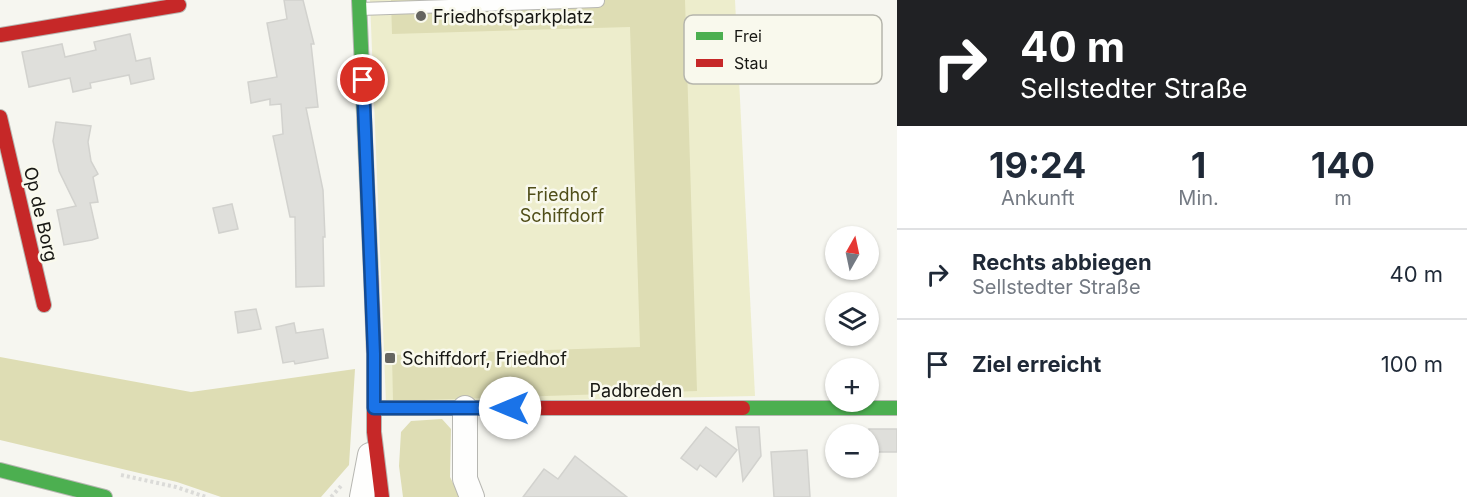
<!DOCTYPE html>
<html lang="de">
<head>
<meta charset="utf-8">
<style>
  body { margin:0; font-family:Inter,sans-serif; background:#f6f6f7; color:#1f2937; height:100vh; display:flex; flex-direction:column; font-size:22px; white-space:nowrap }
  * { box-sizing:border-box; margin:0 }
  p { font-size:20px; color:#747a83 }
  .icon { flex:none; width:33px; height:33px; fill:none; stroke:currentColor; stroke-width:2; stroke-linecap:round; stroke-linejoin:round }
  .map { position:relative; flex:1; overflow:hidden }
  .panel { display:flex; flex-direction:column; background:#fff; width:570px }
  .panel>* { flex:none }
  .guide { background:#202124; color:#fff; overflow:hidden }
  .needle { width:39px; rotate:9deg }
  .fabs { position:absolute; left:825px; top:226px; display:grid; gap:12px }
  .fabs a { display:grid; place-items:center; width:54px; height:54px; border-radius:50%; background:#fff; box-shadow:0 2px 4px #0004; font-size:30px }
  .pin { position:absolute; display:grid; place-items:center; width:51px; height:51px; color:#fff; margin:-26px; border:3px solid #fff; border-radius:50%; box-shadow:0 2px 6px #0007 }
  .me { position:absolute; width:66px; margin:-33px; rotate:270deg; stroke-linejoin:round; filter:drop-shadow(0 0 4px #0008) }
  .turn { display:flex; align-items:center; gap:21px; height:126px; padding:0 24px; font-size:27px }
  .turn .icon { width:78px; height:78px; stroke-width:2.5 }
  .turn b { display:block; font-size:42px; line-height:51px }
  .eta { display:flex; justify-content:space-evenly; align-items:center; height:102px; text-align:center }
  .eta b { font-size:36px; font-weight:700; line-height:42px }
  ul { padding:0; list-style:none }
  li { display:flex; align-items:center; gap:18px; height:90px; padding:0 24px; border-top:2px solid #e0e1e3 }
  li div { flex:1 }
  li b { display:block; font-size:22px }
  li em { font-style:normal }
  main { display:flex; flex:1; min-height:0 }
  .map>svg:first-child { display:block }
  .green { fill:#ededcc }
  .forest { fill:#deddb4 }
  .building { fill:#dfdfdb; stroke:#d2d2ce; stroke-width:1.5 }
  .lines { fill:none; stroke-linecap:round; stroke-linejoin:round }
  .lane-casing { stroke:#b7b7b2; stroke-width:14 }
  .street-casing { stroke:#b7b7b2; stroke-width:26 }
  .fast-casing { stroke:#b7b7b2; stroke-width:16 }
  .jam-casing { stroke:#b7b7b2; stroke-width:16 }
  .path { stroke:#dbdbd8; stroke-width:4; stroke-dasharray:3 3; stroke-linecap:butt }
  .lane { stroke:#fefefd; stroke-width:12 }
  .street { stroke:#fefefd; stroke-width:24 }
  .fast { stroke:#4caf50; stroke-width:14 }
  .jam { stroke:#c62828; stroke-width:14 }
  .route-casing { stroke:#114b97; stroke-width:15 }
  .route { stroke:#1a73e8; stroke-width:10 }
  .poi-dot { fill:#656560; stroke:#f9f9ed; stroke-width:2 }
  .labels { text-anchor:middle; dominant-baseline:central; stroke-width:5; stroke-linejoin:round; paint-order:stroke }
  .poi-label { font-size:18px; fill:#171713; stroke:#f9f9ed; text-anchor:start }
  .park-label { font-size:18px; fill:#504e19; stroke:#f9f9ed }
  .street-label { font-size:18px; fill:#171713; stroke:#f9f9ed }
  .key { fill:#f9f9ed; stroke:#b5b5ac; stroke-width:1.5 }
  .key-label { font-size:16px; fill:#171713 }
</style>
</head>
<body>
<main>
<div class="map">
<svg width="897" height="497" viewBox="0 0 897 497">
  <rect width="100%" height="100%" fill="#f6f6f0"/>
  <polygon class="green" points="370,0 735,0 755,396 386,404"/>
  <g class="forest">
    <polygon points="391,0 685,0 697,391 393,401 392,355 640,347 630,27 392,34"/>
    <polygon points="0,357 191,392 355,369 349,465 321,497 221,497 177,482 0,440"/>
    <polygon points="442,419 451,429 450,477 460,497 403,497 399,466 401,432 411,421"/>
  </g>
  <g class="building">
    <polygon points="284,0 303,0 314,44 311,44 318,107 306,108 323,190 325,237 323,237 324,286 296,287 295,217 290,217 273,136 283,134 281,104 270,105 270,99 251,103 248,82 277,77 267,23 287,19"/>
    <polygon points="130,34 136,61 150,58 154,79 131,84 129,75 90,83 91,88 73,92 70,78 29,87 22,52 62,44 65,57 96,50 94,42"/>
    <polygon points="56,122 91,126 88,142 91,161 98,174 93,177 98,202 90,203 98,238 92,240 64,245 57,210 76,206 59,171 53,141"/>
    <polygon points="232,204 238,229 219,233 213,208"/>
    <polygon points="256,309 261,329 238,333 235,312"/>
    <polygon points="294,323 296,333 323,329 328,358 295,364 294,361 283,363 276,327"/>
    <polygon points="706,427 737,450 716,477 700,465 697,470 681,458"/>
    <polygon points="736,427 759,427 761,456 743,481"/>
    <rect x="869" y="429" width="28" height="23"/>
    <polygon points="807,450 810,497 774,497 771,452"/>
    <polygon points="575,456 627,497 523,497 544,469 558,479"/>
  </g>
  <g class="lines">
    <defs>
      <polyline id="lane" points="360,9 598,1"/>
      <g id="street">
        <polyline points="465,408 465,479 472,497"/>
        <polyline points="362,497 370,455"/>
      </g>
      <g id="fast">
        <polyline points="359,0 371,274"/>
        <polyline points="743,408 897,408"/>
        <polyline points="0,470 105,497"/>
      </g>
      <g id="jam">
        <polyline points="0,35 179,5"/>
        <polyline points="0,117 44,305"/>
        <polyline points="371,274 374,354 374,432 382,497"/>
        <polyline points="374,408 743,408"/>
      </g>
    </defs>
    <use href="#lane" class="lane-casing"/>
    <use href="#street" class="street-casing"/>
    <use href="#fast" class="fast-casing"/>
    <use href="#jam" class="jam-casing"/>
    <g class="path">
      <polyline points="121,475 176,487 206,497"/>
      <polyline points="331,497 341,486"/>
    </g>
    <use href="#lane" class="lane"/>
    <use href="#street" class="street"/>
    <use href="#fast" class="fast"/>
    <use href="#jam" class="jam"/>
  </g>
  <g class="lines">
    <defs>
      <polyline id="route" points="363,80 374,354 374,408 510,408"/>
    </defs>
    <use href="#route" class="route-casing"/>
    <use href="#route" class="route"/>
  </g>
  <g class="poi-dot">
    <circle cx="421" cy="16" r="6"/>
    <rect x="384" y="352" width="12" height="12" rx="3"/>
  </g>
  <g class="labels">
    <g class="poi-label">
      <text x="433" y="16">Friedhofsparkplatz</text>
      <text x="402" y="358">Schiffdorf, Friedhof</text>
    </g>
    <g class="park-label">
      <text x="562" y="194">Friedhof<tspan x="562" dy="21">Schiffdorf</tspan></text>
    </g>
    <g class="street-label">
      <text transform="translate(41 214) rotate(77)">Op de Borg</text>
      <text x="636" y="390">Padbreden</text>
    </g>
  </g>
  <rect x="684" y="15" width="198" height="69" rx="9" class="key"/>
  <rect x="696" y="32" width="27" height="8" fill="#4caf50"/>
  <rect x="696" y="59" width="27" height="8" fill="#c62828"/>
  <g class="key-label">
    <text x="734" y="42">Frei</text>
    <text x="734" y="69">Stau</text>
  </g>
</svg>
<div class="fabs">
<a><svg class="needle" viewBox="-14 -14 28 28"><path d="M0-13l5 13h-10z" fill="#e53935"/><path d="M0 13l5-13h-10z" fill="#747a83"/></svg></a>
<a><svg class="icon" aria-label="layers" viewBox="0 0 24 24"><path d="M12 4l9 5-9 5-9-5zM3 14l9 5 9-5"/></svg></a>
<a>+</a>
<a>−</a>
</div>
<div class="pin" style="left:363px;top:80px;background:#d93025"><svg class="icon" aria-label="arrive" viewBox="0 0 24 24"><path d="M6 21V4h12l-3 4 3 4H6"/></svg></div>
<svg class="me" style="left:510px;top:408px" viewBox="-20 -20 40 40"><circle r="19" fill="#fff"/><path d="M0-13L10 11 0 6-10 11z" fill="#1a73e8"/></svg>
</div>
<section class="panel">
<div class="guide">
<div class="turn"><svg class="icon" aria-label="right" viewBox="0 0 24 24"><path d="M7 20v-9h11M14 6l5 5-5 5"/></svg><div><b>40 m</b>Sellstedter Straße</div></div>
</div>
<div class="eta">
<div><b>19:24</b><p>Ankunft</p></div>
<div><b>1</b><p>Min.</p></div>
<div><b>140</b><p>m</p></div>
</div>
<ul>
<li><svg class="icon" aria-label="right" viewBox="0 0 24 24"><path d="M7 20v-9h11M14 6l5 5-5 5"/></svg><div><b>Rechts abbiegen</b><p>Sellstedter Straße</p></div><em>40 m</em></li>
<li><svg class="icon" aria-label="arrive" viewBox="0 0 24 24"><path d="M6 21V4h12l-3 4 3 4H6"/></svg><div><b>Ziel erreicht</b></div><em>100 m</em></li>
</ul>
</section>
</main>
</body>
</html>
